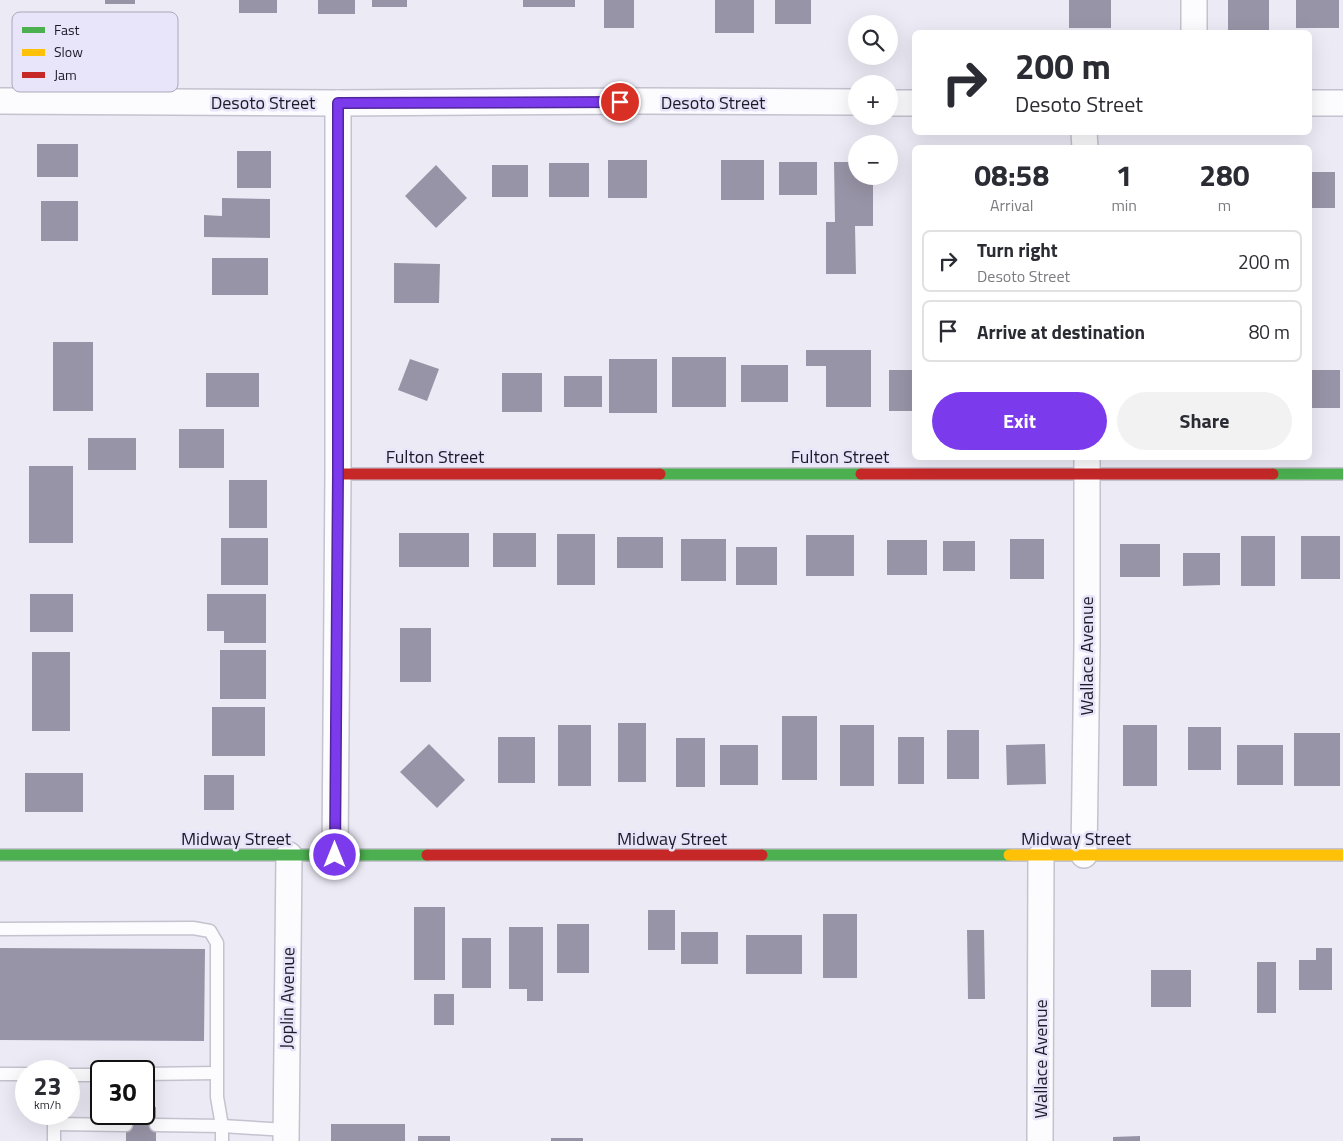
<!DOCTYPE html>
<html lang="en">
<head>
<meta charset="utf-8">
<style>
  body { margin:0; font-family:"Titillium Web",sans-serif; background:#f2f2f3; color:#2b2b33; height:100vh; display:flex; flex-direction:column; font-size:19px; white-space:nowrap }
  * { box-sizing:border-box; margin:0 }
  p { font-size:16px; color:#7c7c81 }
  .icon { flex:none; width:28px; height:28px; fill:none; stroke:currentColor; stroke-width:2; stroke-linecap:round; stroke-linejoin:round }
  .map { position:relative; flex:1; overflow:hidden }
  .sheet { position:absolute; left:912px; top:145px; width:400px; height:315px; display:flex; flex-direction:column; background:#fff; border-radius:8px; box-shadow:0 5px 20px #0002 }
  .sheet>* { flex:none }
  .banner { position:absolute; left:912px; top:30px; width:400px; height:105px; border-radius:8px; box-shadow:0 5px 20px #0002; background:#fff; color:#2b2b33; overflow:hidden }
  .buttons { position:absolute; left:848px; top:15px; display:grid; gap:10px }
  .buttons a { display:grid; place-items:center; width:50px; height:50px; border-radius:50%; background:#fff; box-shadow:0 5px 20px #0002; font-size:25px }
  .speed { position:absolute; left:15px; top:1060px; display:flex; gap:10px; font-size:25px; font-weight:700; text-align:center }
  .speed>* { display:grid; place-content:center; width:65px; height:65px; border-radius:50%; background:#fff; box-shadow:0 5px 20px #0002; line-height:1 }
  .speed small { font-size:12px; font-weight:400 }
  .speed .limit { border:2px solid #111; border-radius:8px; background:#fff; color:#111 }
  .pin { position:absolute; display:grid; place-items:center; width:42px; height:42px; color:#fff; margin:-21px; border:2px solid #fff; border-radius:50%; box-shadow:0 1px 5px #0007 }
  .me { position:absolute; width:55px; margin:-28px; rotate:0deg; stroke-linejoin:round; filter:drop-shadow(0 0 4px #0008) }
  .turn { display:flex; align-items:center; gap:18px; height:105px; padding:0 20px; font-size:22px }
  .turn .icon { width:65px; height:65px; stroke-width:2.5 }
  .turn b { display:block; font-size:35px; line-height:42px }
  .eta { display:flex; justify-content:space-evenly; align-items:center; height:85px; text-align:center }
  .eta b { font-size:30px; font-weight:700; line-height:35px }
  .primary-button { display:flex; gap:10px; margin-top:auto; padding:10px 20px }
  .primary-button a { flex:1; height:58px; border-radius:30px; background:#7c3aed; color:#fff; font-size:20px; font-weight:700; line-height:58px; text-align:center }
  .primary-button a+a { background:#f2f2f3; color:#2b2b33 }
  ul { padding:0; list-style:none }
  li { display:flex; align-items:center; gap:15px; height:62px; margin:0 10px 8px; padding:0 10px; border:2px solid #e1e1e2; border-radius:8px }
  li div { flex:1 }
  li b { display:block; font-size:19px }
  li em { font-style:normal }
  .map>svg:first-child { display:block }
  .building { fill:#9894a7 }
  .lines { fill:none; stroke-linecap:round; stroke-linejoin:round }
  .lane-casing { stroke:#c4c2ce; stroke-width:15 }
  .street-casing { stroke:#c4c2ce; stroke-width:28 }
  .fast-casing { stroke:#c4c2ce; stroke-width:14 }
  .slow-casing { stroke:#c4c2ce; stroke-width:14 }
  .jam-casing { stroke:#c4c2ce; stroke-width:14 }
  .lane { stroke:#fcfcfe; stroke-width:12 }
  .street { stroke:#fcfcfe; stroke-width:25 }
  .fast { stroke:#4caf50; stroke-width:11 }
  .slow { stroke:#ffc107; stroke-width:11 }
  .jam { stroke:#c62828; stroke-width:11 }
  .route-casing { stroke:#51269a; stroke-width:12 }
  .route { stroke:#7c3aed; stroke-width:9 }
  .labels { text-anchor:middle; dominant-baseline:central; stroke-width:5; stroke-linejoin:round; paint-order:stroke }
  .street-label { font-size:18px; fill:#1d1a27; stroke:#e8e5fa }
  .key { fill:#e8e5fa; stroke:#aba8bb; stroke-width:1 }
  .key-label { font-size:14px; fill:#1d1a27 }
</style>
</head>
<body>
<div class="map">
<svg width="1343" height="1141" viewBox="0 0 1343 1141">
  <rect width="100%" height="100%" fill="#eceaf5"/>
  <g class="building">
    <rect x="105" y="0" width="30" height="4"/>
    <rect x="239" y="0" width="38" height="13"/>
    <rect x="318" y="0" width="37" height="14"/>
    <rect x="372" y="0" width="35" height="7"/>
    <rect x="523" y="0" width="52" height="7"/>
    <rect x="604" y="0" width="30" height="28"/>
    <rect x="715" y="0" width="39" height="33"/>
    <rect x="775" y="0" width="36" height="24"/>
    <rect x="1069" y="0" width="42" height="28"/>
    <rect x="1228" y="0" width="41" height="31"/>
    <rect x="1296" y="0" width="43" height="28"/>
    <rect x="37" y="144" width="41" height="33"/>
    <rect x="237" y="151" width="34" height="37"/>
    <rect x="608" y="160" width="39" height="38"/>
    <rect x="721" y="160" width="43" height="40"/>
    <rect x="779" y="162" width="38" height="33"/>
    <polygon points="834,162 856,162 856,176 873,176 873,226 855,226 856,274 826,274 826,222 835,222"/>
    <rect x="549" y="163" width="40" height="34"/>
    <polygon points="436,165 467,198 436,228 405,196"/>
    <rect x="492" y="165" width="36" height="32"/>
    <rect x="1310" y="172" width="25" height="36"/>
    <polygon points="222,198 270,199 270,238 204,237 204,215 222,216"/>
    <rect x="41" y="201" width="37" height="40"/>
    <rect x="212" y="258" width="56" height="37"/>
    <polygon points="394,263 440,264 439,303 394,303"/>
    <rect x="53" y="342" width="40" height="69"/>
    <polygon points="806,350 871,350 871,407 826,407 826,366 806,366"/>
    <rect x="672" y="357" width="54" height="50"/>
    <polygon points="410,359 439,369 427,401 398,390"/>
    <rect x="609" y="359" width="48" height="54"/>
    <rect x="741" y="365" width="47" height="37"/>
    <rect x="889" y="370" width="26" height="41"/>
    <rect x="1310" y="370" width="30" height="38"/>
    <rect x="206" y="373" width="53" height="34"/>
    <rect x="502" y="373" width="40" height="39"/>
    <rect x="564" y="376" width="38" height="31"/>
    <rect x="179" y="429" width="45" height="39"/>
    <rect x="88" y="438" width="48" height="32"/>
    <rect x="29" y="466" width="44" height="77"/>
    <rect x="229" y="480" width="38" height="48"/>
    <rect x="399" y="533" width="70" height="34"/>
    <rect x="493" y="533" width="43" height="34"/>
    <rect x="557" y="534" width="38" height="51"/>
    <rect x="806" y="535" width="48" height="41"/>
    <rect x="1241" y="536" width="34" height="50"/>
    <rect x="1301" y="536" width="39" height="43"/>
    <rect x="617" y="537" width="46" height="31"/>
    <rect x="221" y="538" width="47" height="47"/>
    <rect x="681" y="539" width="45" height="42"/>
    <rect x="1010" y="539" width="34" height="40"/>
    <rect x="887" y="540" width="40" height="35"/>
    <rect x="943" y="541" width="32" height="30"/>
    <rect x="1120" y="544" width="40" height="33"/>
    <rect x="736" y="547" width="41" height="38"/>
    <polygon points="1183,553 1220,553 1220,585 1183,586"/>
    <rect x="30" y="594" width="43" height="38"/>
    <polygon points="207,594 266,594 266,643 224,643 224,631 207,631"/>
    <rect x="400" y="628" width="31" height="54"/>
    <rect x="220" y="650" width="46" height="49"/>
    <rect x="32" y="652" width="38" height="79"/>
    <rect x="212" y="707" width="53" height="49"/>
    <rect x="782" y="716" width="35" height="64"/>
    <rect x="618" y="723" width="28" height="59"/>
    <rect x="558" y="725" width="33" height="61"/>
    <rect x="840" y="725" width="34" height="61"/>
    <rect x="1123" y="725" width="34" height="61"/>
    <rect x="1188" y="727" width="33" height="43"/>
    <rect x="947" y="730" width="32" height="49"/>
    <rect x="1294" y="733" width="46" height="53"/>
    <rect x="498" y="737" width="37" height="46"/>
    <rect x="898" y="737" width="26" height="47"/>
    <rect x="676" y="738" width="29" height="49"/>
    <polygon points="429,744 465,780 437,808 400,772"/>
    <polygon points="1045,744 1046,784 1007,785 1006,745"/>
    <rect x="720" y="745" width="38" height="40"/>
    <rect x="1237" y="745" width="46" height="40"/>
    <rect x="25" y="773" width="58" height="39"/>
    <rect x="204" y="775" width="30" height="35"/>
    <rect x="414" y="907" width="31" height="73"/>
    <rect x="648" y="910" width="27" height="40"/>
    <rect x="823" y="914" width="34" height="64"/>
    <rect x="557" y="924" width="32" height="49"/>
    <polygon points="509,927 543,927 543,1001 527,1001 527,989 509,989"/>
    <polygon points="967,930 984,930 985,999 968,999"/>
    <rect x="681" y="932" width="37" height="32"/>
    <rect x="746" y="935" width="56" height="39"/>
    <rect x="462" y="938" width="29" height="50"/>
    <polygon points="0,948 205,949 204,1041 0,1040"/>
    <polygon points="1316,948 1332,948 1332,990 1299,990 1299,960 1316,960"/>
    <rect x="1257" y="962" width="19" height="51"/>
    <rect x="1151" y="970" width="40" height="37"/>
    <rect x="434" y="994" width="20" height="31"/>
    <polygon points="144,1107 156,1107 156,1141 126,1141 126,1114 144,1114"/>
    <rect x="331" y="1124" width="74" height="17"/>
    <rect x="418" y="1136" width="32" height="5"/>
    <polygon points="1140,1136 1140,1141 1113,1141 1113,1137"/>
    <rect x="551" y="1138" width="32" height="3"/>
  </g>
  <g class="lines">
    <defs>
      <g id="lane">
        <polyline points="0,929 193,928 210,931 217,943 217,1097 222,1126 222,1141"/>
        <polyline points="0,1074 26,1074"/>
        <polyline points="144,1074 216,1073"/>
        <polyline points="69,1075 101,1075"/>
        <polyline points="54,1114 54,1141"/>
        <polyline points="54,1124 126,1125"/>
        <polyline points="156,1125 222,1126 286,1130"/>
      </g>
      <g id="street">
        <polyline points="1194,0 1194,32"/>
        <polyline points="0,101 338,103 639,101 856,102"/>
        <polyline points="889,103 915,103"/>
        <polyline points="1310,103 1343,103"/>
        <polyline points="1084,132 1085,148"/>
        <polyline points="335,855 338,474 338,103"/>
        <polyline points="1084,855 1087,646 1087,458"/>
        <polyline points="286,1141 289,855"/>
        <polyline points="1040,1141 1041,856"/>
      </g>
      <g id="fast">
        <polyline points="660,474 861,474"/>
        <polyline points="1273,474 1343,474"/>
        <polyline points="0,855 427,855"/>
        <polyline points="762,855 1009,855"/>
      </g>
      <polyline id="slow" points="1009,855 1343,855"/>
      <g id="jam">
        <polyline points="338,474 660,474"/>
        <polyline points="861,474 1273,474"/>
        <polyline points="427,855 762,855"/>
      </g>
    </defs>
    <use href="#lane" class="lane-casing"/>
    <use href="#street" class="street-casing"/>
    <use href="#fast" class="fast-casing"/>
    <use href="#slow" class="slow-casing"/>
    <use href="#jam" class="jam-casing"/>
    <use href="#lane" class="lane"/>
    <use href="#street" class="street"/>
    <use href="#fast" class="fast"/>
    <use href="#slow" class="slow"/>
    <use href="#jam" class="jam"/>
  </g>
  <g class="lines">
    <defs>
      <polyline id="route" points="335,855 338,474 338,103 620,102"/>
    </defs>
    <use href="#route" class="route-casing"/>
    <use href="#route" class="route"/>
  </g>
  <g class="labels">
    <g class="street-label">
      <text x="263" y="102">Desoto Street</text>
      <text x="713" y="102">Desoto Street</text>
      <text x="435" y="456">Fulton Street</text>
      <text x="840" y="456">Fulton Street</text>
      <text transform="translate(1086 656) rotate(-90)">Wallace Avenue</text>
      <text x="236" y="838">Midway Street</text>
      <text x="672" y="838">Midway Street</text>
      <text x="1076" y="838">Midway Street</text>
      <text transform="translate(287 998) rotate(-89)">Joplin Avenue</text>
      <text transform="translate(1040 1059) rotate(-90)">Wallace Avenue</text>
    </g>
  </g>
  <rect x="12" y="12" width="166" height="80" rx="8" class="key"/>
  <rect x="22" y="27" width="23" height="6" fill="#4caf50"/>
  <rect x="22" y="49" width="23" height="7" fill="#ffc107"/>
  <rect x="22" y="72" width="23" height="6" fill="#c62828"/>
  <g class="key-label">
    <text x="54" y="35">Fast</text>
    <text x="54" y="57">Slow</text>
    <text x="54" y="80">Jam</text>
  </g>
</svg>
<div class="buttons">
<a><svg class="icon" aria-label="search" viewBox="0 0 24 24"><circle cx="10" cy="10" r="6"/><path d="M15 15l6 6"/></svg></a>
<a>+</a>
<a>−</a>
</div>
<div class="speed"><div>23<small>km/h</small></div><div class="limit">30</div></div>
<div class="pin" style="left:620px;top:102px;background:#d93025"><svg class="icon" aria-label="arrive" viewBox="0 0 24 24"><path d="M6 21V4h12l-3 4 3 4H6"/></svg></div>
<svg class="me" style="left:335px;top:855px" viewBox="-20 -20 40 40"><circle r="17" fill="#7c3aed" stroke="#fff" stroke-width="3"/><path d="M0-11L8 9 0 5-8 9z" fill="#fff"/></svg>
<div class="banner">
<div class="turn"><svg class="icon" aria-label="right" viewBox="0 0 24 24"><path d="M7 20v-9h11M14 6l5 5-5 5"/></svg><div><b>200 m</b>Desoto Street</div></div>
</div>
<section class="sheet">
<div class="eta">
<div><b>08:58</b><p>Arrival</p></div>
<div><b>1</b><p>min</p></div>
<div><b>280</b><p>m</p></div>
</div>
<ul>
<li><svg class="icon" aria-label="right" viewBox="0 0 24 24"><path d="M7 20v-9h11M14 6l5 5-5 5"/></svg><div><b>Turn right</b><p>Desoto Street</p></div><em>200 m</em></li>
<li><svg class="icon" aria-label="arrive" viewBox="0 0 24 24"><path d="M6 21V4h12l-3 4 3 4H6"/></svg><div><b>Arrive at destination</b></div><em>80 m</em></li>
</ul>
<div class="primary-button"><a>Exit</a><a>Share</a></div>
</section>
</div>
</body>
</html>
